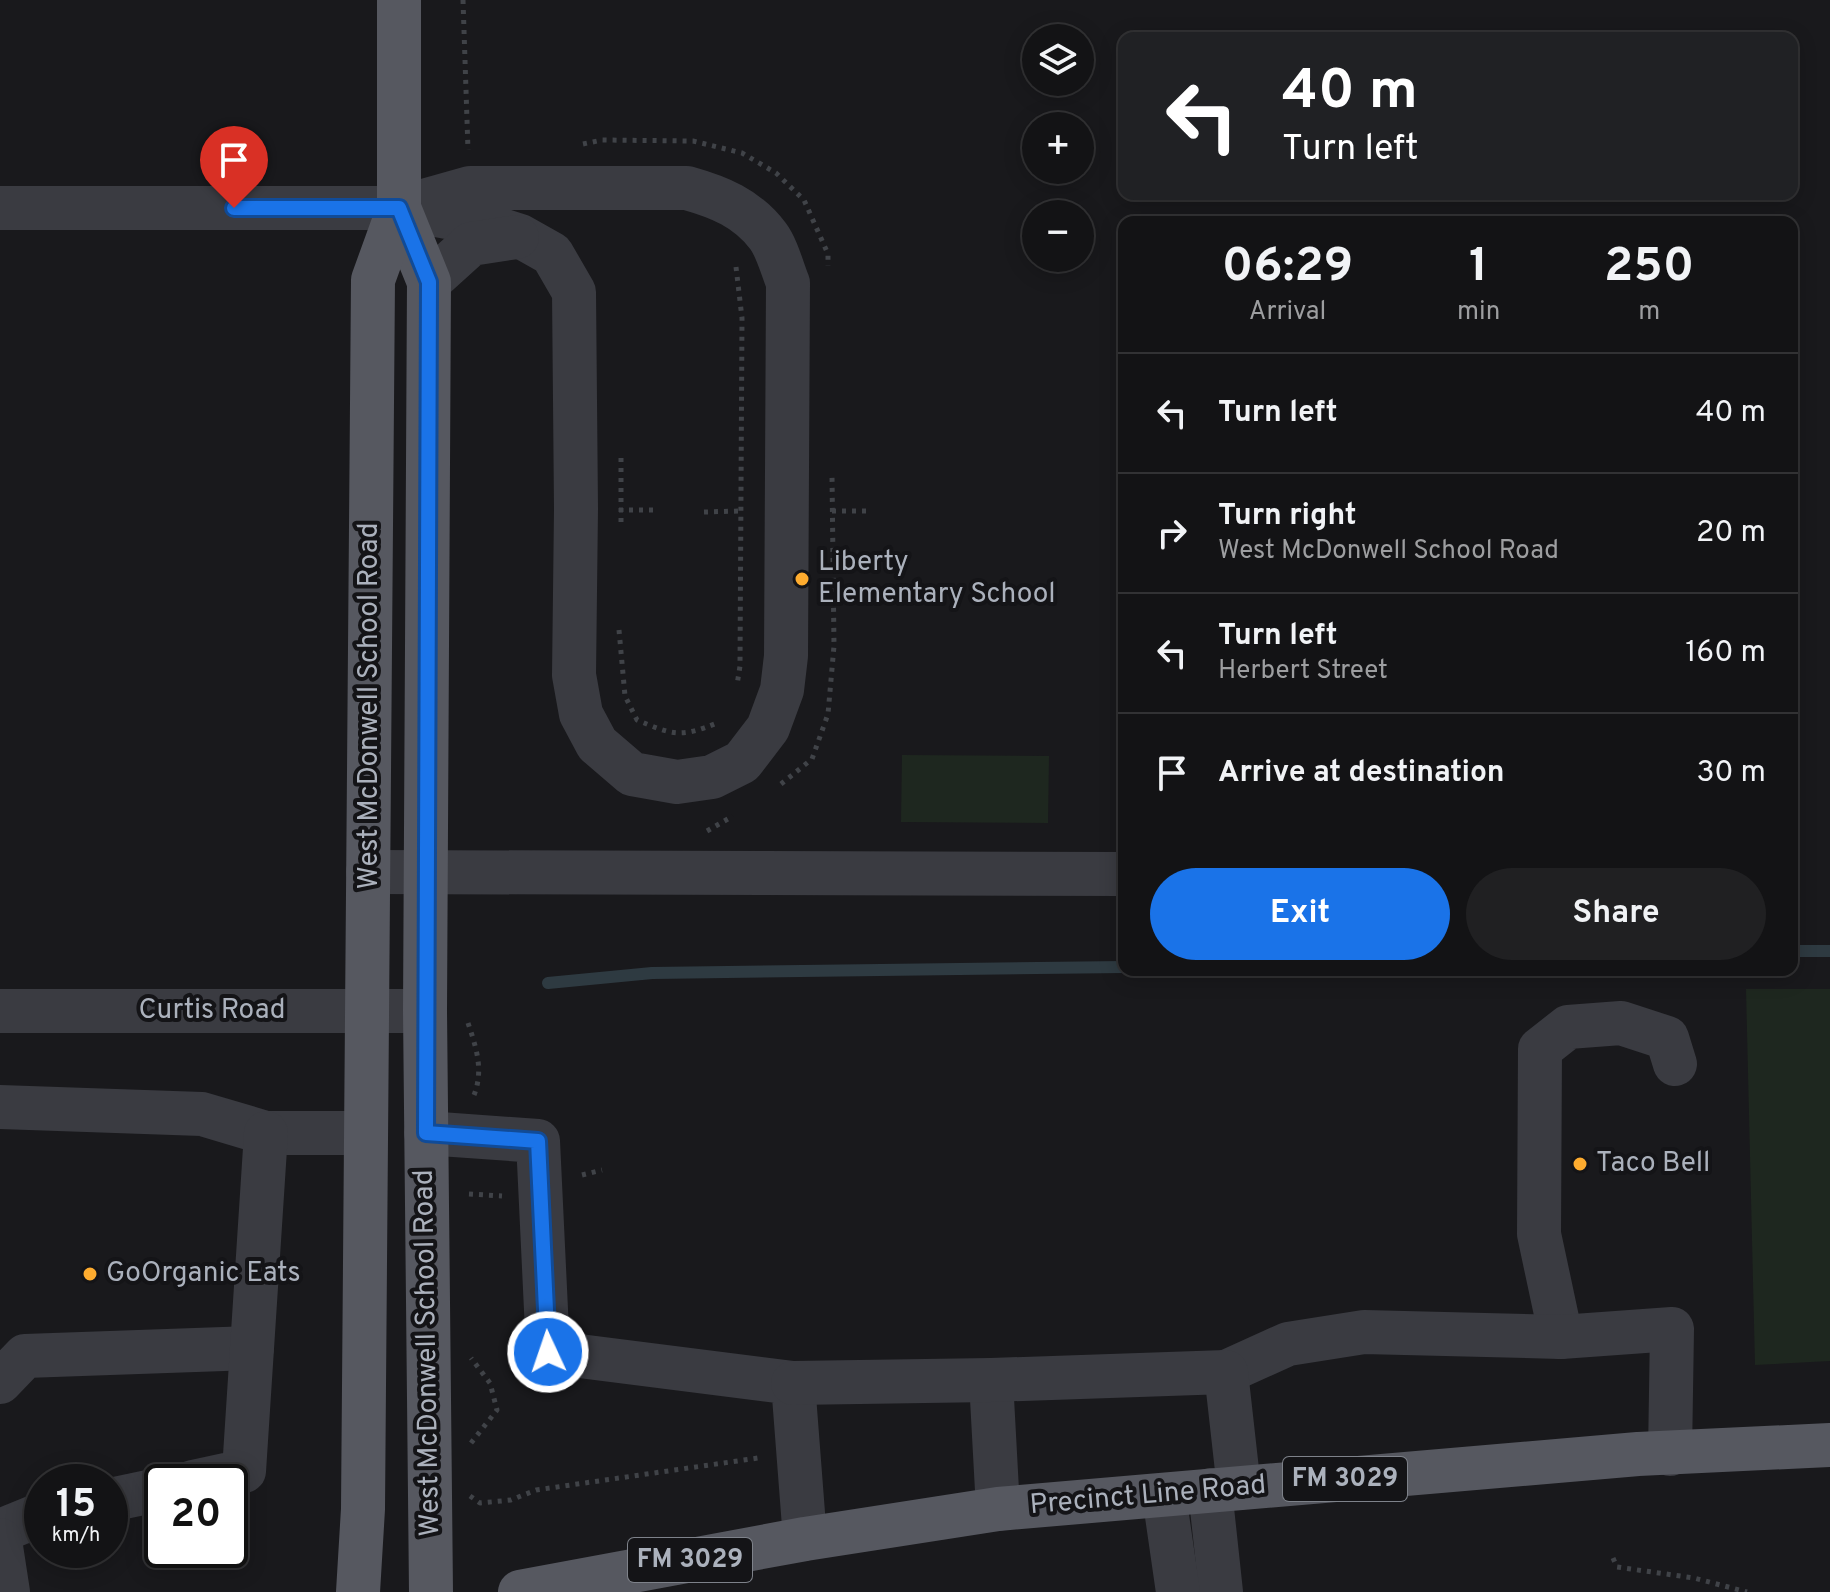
<!DOCTYPE html>
<html lang="en">
<head>
<meta charset="utf-8">
<style>
  body { margin:0; font-family:Overpass,sans-serif; background:#202022; color:#f1f3f6; height:100vh; display:flex; flex-direction:column; font-size:30px; white-space:nowrap }
  * { box-sizing:border-box; margin:0 }
  p { font-size:26px; color:#9d9ea0 }
  .icon { flex:none; width:44px; height:44px; fill:none; stroke:currentColor; stroke-width:2; stroke-linecap:round; stroke-linejoin:round }
  .map { position:relative; flex:1; overflow:hidden }
  .side { position:absolute; left:1118px; top:216px; width:680px; height:760px; display:flex; flex-direction:column; background:#131315; border-radius:16px; box-shadow:0 4px 20px #0003,0 0 0 2px #323234 }
  .side>* { flex:none }
  .banner { position:absolute; left:1118px; top:32px; width:680px; height:168px; border-radius:16px; box-shadow:0 4px 20px #0003,0 0 0 2px #323234; background:#202124; color:#fff; overflow:hidden }
  .controls { position:absolute; left:1022px; top:24px; display:grid; gap:16px }
  .controls a { display:grid; place-items:center; width:72px; height:72px; border-radius:50%; background:#131315; box-shadow:0 4px 20px #0003,0 0 0 2px #323234; font-size:40px }
  .speed { position:absolute; left:24px; top:1464px; display:flex; gap:16px; font-size:40px; font-weight:700; text-align:center }
  .speed>* { display:grid; place-content:center; width:104px; height:104px; border-radius:50%; background:#131315; box-shadow:0 4px 20px #0003,0 0 0 2px #323234; line-height:1 }
  .speed small { font-size:20px; font-weight:400 }
  .speed .limit { border:4px solid #111; border-radius:12px; background:#fff; color:#111 }
  .pin { position:absolute; display:grid; place-items:center; width:68px; height:68px; color:#fff; margin:-82px -34px; border-radius:50% 50% 50% 0; rotate:-45deg; box-shadow:0 0 8px #0007 }
  .pin .icon { rotate:45deg }
  .me { position:absolute; width:88px; margin:-44px; rotate:357deg; stroke-linejoin:round; filter:drop-shadow(0 0 6px #0008) }
  .turn { display:flex; align-items:center; gap:28px; height:168px; padding:0 32px; font-size:36px }
  .turn .icon { width:104px; height:104px; stroke-width:2.5 }
  .turn b { display:block; font-size:56px; line-height:68px }
  .eta { display:flex; justify-content:space-evenly; align-items:center; height:136px; text-align:center }
  .eta b { font-size:48px; font-weight:700; line-height:56px }
  .action { display:flex; gap:16px; margin-top:auto; padding:16px 32px }
  .action a { flex:1; height:92px; border-radius:48px; background:#1a73e8; color:#fff; font-size:32px; font-weight:700; line-height:92px; text-align:center }
  .action a+a { background:#202022; color:#f1f3f6 }
  ul { padding:0; list-style:none }
  li { display:flex; align-items:center; gap:24px; height:120px; padding:0 32px; border-top:2px solid #323234 }
  li div { flex:1 }
  li b { display:block; font-size:30px }
  li em { font-style:normal }
  .map>svg:first-child { display:block }
  .green { fill:#1e271f }
  .lines { fill:none; stroke-linecap:round; stroke-linejoin:round }
  .stream { stroke:#2e3a41; stroke-width:12 }
  .path { stroke:#404348; stroke-width:5; stroke-dasharray:4 6; stroke-linecap:butt }
  .minor { stroke:#3a3b41; stroke-width:44 }
  .major { stroke:#565860; stroke-width:44 }
  .route-casing { stroke:#114b97; stroke-width:20 }
  .route { stroke:#1a73e8; stroke-width:14 }
  .poi-dot { fill:#feac2f; stroke:#141417; stroke-width:3 }
  .labels { text-anchor:middle; dominant-baseline:central; stroke-width:8; stroke-linejoin:round; paint-order:stroke }
  .shield { fill:#141417; stroke:#7e828a; stroke-width:2 }
  .shield-label { font-size:26px; font-weight:bold; fill:#abb1bc }
  .poi-label { font-size:28px; fill:#abb1bc; stroke:#141417; text-anchor:start }
  .street-label { font-size:28px; fill:#abb1bc; stroke:#141417 }
</style>
</head>
<body>
<div class="map">
<svg width="1830" height="1592" viewBox="0 0 1830 1592">
  <rect width="100%" height="100%" fill="#19191c"/>
  <g class="green">
    <polygon points="902,755 1049,756 1048,823 901,822"/>
    <polygon points="1746,989 1830,989 1830,1361 1755,1365"/>
  </g>
  <g class="lines">
    <g class="stream">
      <polyline points="1792,951 1830,951"/>
      <polyline points="548,983 652,973 1124,967"/>
    </g>
    <g class="path">
      <polyline points="463,0 468,150"/>
      <polyline points="583,144 602,140 693,141 742,153 776,173 804,200 828,254 828,266"/>
      <polyline points="736,267 742,318 740,666 737,685"/>
      <polyline points="621,458 621,524"/>
      <polyline points="619,510 655,510"/>
      <polyline points="832,511 867,511"/>
      <polyline points="704,512 739,511"/>
      <path d="M619,630l6,66 12,24c36,15 43,18 80,3"/>
      <polyline points="781,784 812,759 828,714 834,646 832,476"/>
      <polyline points="707,831 733,816"/>
      <path d="M468,1023c8,24 16,47 6,72"/>
      <polyline points="582,1175 602,1170"/>
      <polyline points="469,1194 502,1196"/>
      <polyline points="471,1443 497,1410 490,1383 471,1358"/>
      <polyline points="470,1496 480,1503 511,1500 536,1490 758,1458"/>
      <polyline points="1613,1558 1617,1567 1694,1578 1747,1592"/>
    </g>
    <g class="minor">
      <path d="M0,208h399l81,15 40,13 32,18 22,38 2,217 -2,166 7,39 16,30 35,30 45,8 35,-5 30,-15 26,-34 14,-38 4,-34 2,-373c-6,-15 -11,-35 -20,-47 -21,-28 -49,-39 -81,-48h-217l-71,20"/>
      <polyline points="429,282 471,244 517,237"/>
      <polyline points="368,872 1124,874"/>
      <polyline points="0,1011 425,1011"/>
      <polyline points="0,1107 202,1114 266,1133 366,1133"/>
      <polyline points="426,1133 538,1141 548,1352 793,1383 805,1539"/>
      <polyline points="1561,1337 1539,1234 1540,1049 1568,1027 1621,1023 1667,1038 1675,1064"/>
      <polyline points="1226,1372 1288,1344 1364,1332 1561,1337 1672,1329 1670,1454"/>
      <polyline points="991,1380 998,1509"/>
      <polyline points="0,1382 25,1356 252,1348"/>
      <polyline points="793,1383 991,1380 1226,1372 1239,1488"/>
      <polyline points="193,1482 244,1471 266,1133"/>
      <polyline points="1210,1490 1221,1592"/>
      <polyline points="1164,1495 1178,1592"/>
      <polyline points="110,1500 162,1489"/>
      <polyline points="0,1531 42,1514"/>
      <polyline points="0,1540 8,1592"/>
    </g>
    <g class="major">
      <polyline points="399,208 429,282 425,1011 431,1592"/>
      <polyline points="358,1592 363,1509 373,280 399,208 399,0"/>
      <polyline points="520,1592 805,1539 998,1509 1638,1454 1830,1445"/>
    </g>
  </g>
  <g class="lines">
    <defs>
      <polyline id="route" points="234,208 399,208 429,282 426,1133 538,1141 548,1352"/>
    </defs>
    <use href="#route" class="route-casing"/>
    <use href="#route" class="route"/>
  </g>
  <g class="poi-dot">
    <circle cx="802" cy="579" r="8"/>
    <circle cx="1580" cy="1164" r="8"/>
    <circle cx="90" cy="1274" r="8"/>
  </g>
  <g class="labels">
    <g class="shield">
      <rect x="1283" y="1457" width="124" height="44" rx="6"/>
      <rect x="628" y="1538" width="124" height="44" rx="6"/>
    </g>
    <g class="shield-label">
      <text x="1345" y="1479">FM 3029</text>
      <text x="690" y="1560">FM 3029</text>
    </g>
    <g class="poi-label">
      <text x="818" y="563">Liberty<tspan x="818" dy="32">Elementary School</tspan></text>
      <text x="1596" y="1164">Taco Bell</text>
      <text x="106" y="1274">GoOrganic Eats</text>
    </g>
    <g class="street-label">
      <text transform="translate(370 706) rotate(-90)">West McDonwell School Road</text>
      <text x="212" y="1011">Curtis Road</text>
      <text transform="translate(428 1353) rotate(-91)">West McDonwell School Road</text>
      <text transform="translate(1148 1496) rotate(-5)">Precinct Line Road</text>
    </g>
  </g>
</svg>
<div class="controls">
<a><svg class="icon" aria-label="layers" viewBox="0 0 24 24"><path d="M12 4l9 5-9 5-9-5zM3 14l9 5 9-5"/></svg></a>
<a>+</a>
<a>−</a>
</div>
<div class="speed"><div>15<small>km/h</small></div><div class="limit">20</div></div>
<div class="pin" style="left:234px;top:208px;background:#d93025"><svg class="icon" aria-label="arrive" viewBox="0 0 24 24"><path d="M6 21V4h12l-3 4 3 4H6"/></svg></div>
<svg class="me" style="left:548px;top:1352px" viewBox="-20 -20 40 40"><circle r="17" fill="#1a73e8" stroke="#fff" stroke-width="3"/><path d="M0-11L8 9 0 5-8 9z" fill="#fff"/></svg>
<div class="banner">
<div class="turn"><svg class="icon" aria-label="left" viewBox="0 0 24 24"><path d="M17 20v-9H6M10 6l-5 5 5 5"/></svg><div><b>40 m</b>Turn left</div></div>
</div>
<section class="side">
<div class="eta">
<div><b>06:29</b><p>Arrival</p></div>
<div><b>1</b><p>min</p></div>
<div><b>250</b><p>m</p></div>
</div>
<ul>
<li><svg class="icon" aria-label="left" viewBox="0 0 24 24"><path d="M17 20v-9H6M10 6l-5 5 5 5"/></svg><div><b>Turn left</b></div><em>40 m</em></li>
<li><svg class="icon" aria-label="right" viewBox="0 0 24 24"><path d="M7 20v-9h11M14 6l5 5-5 5"/></svg><div><b>Turn right</b><p>West McDonwell School Road</p></div><em>20 m</em></li>
<li><svg class="icon" aria-label="left" viewBox="0 0 24 24"><path d="M17 20v-9H6M10 6l-5 5 5 5"/></svg><div><b>Turn left</b><p>Herbert Street</p></div><em>160 m</em></li>
<li><svg class="icon" aria-label="arrive" viewBox="0 0 24 24"><path d="M6 21V4h12l-3 4 3 4H6"/></svg><div><b>Arrive at destination</b></div><em>30 m</em></li>
</ul>
<div class="action"><a>Exit</a><a>Share</a></div>
</section>
</div>
</body>
</html>
